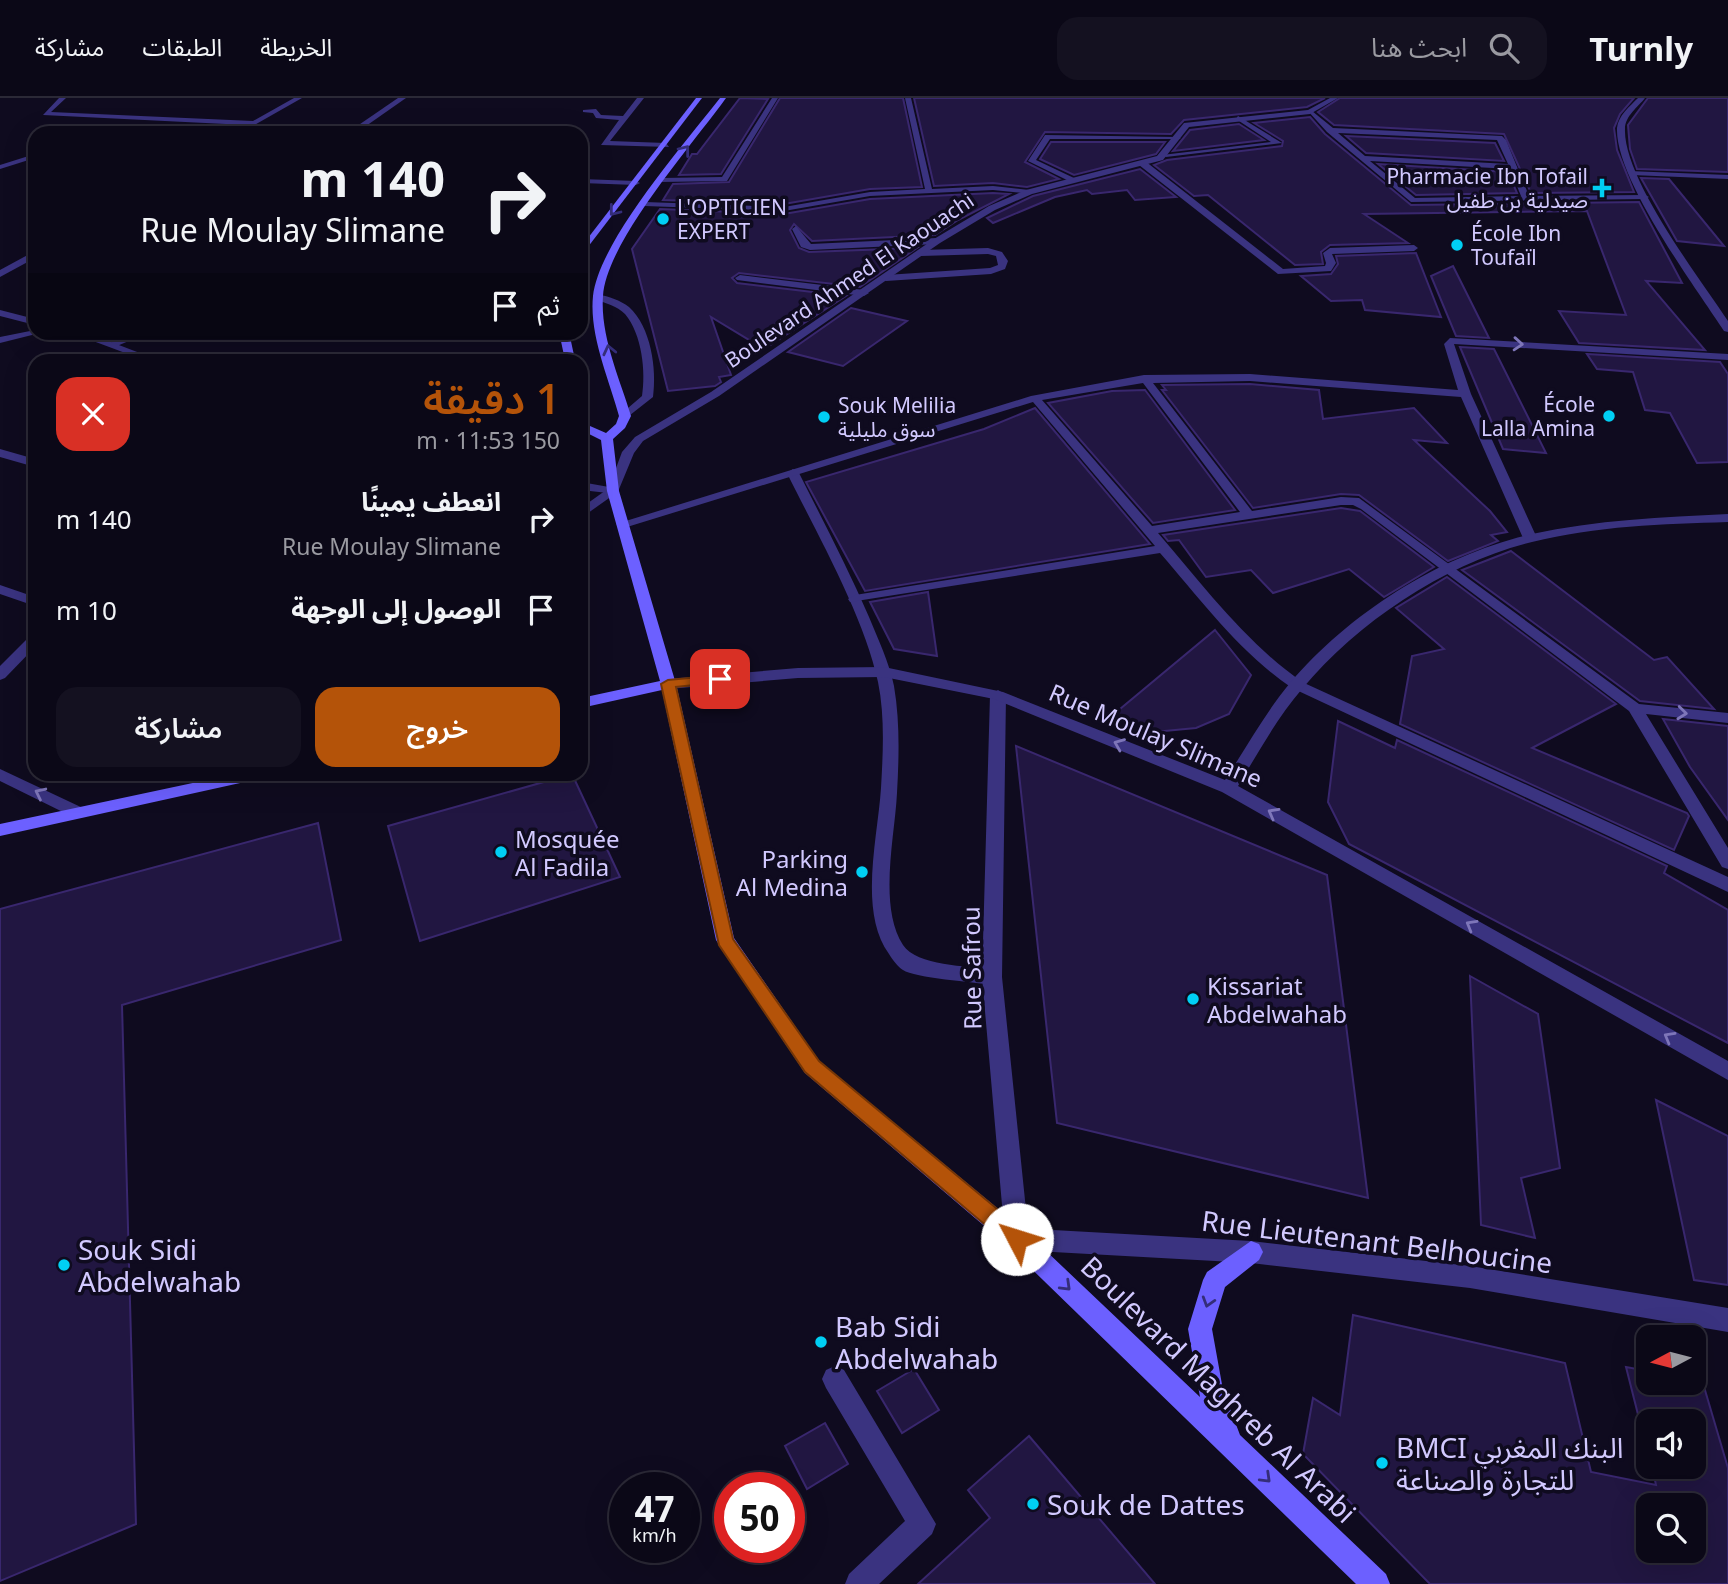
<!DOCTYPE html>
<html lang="ar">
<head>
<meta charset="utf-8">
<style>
  body { margin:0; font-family:"Noto Sans","Noto Sans Arabic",sans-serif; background:#141120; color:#f1f3f6; direction:rtl; height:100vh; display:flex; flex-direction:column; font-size:26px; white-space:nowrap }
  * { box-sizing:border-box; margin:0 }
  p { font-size:23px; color:#9a9aa1 }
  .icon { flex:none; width:38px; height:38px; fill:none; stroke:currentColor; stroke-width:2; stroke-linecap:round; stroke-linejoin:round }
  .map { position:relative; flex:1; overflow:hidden; direction:ltr }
  .side { position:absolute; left:28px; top:256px; width:560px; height:427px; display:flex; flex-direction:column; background:#0b0817; border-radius:21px; box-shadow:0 7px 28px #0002,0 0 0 2px #2b2936; direction:rtl }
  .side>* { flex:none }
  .hud { position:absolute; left:28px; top:28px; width:560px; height:214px; border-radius:21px; box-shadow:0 7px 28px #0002,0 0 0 2px #2b2936; direction:rtl; background:#0b0817; color:#f1f3f6; overflow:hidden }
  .needle { width:46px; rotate:263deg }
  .controls { position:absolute; left:1636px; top:1227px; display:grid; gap:14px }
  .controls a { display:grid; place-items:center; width:70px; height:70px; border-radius:14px; background:#0b0817; box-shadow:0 7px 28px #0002,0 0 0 2px #2b2936; font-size:35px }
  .speed { position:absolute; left:609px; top:1374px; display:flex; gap:14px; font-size:35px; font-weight:700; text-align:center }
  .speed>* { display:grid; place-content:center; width:91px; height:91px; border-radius:50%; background:#0b0817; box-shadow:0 7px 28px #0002,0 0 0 2px #2b2936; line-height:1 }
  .speed small { font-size:18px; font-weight:400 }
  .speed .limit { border:10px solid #d22; background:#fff; color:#111 }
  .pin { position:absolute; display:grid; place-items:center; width:60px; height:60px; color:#fff; margin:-30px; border-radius:14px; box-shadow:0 4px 10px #0006 }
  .me { position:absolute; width:77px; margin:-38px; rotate:310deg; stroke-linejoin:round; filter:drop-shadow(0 0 5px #0008) }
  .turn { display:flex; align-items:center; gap:24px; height:147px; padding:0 28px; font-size:32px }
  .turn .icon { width:91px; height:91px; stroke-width:2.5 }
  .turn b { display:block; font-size:49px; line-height:60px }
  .then { display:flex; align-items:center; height:66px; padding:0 28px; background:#0003; gap:14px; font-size:26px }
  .round { display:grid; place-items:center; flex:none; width:74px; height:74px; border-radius:21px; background:#141120 }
  .head { display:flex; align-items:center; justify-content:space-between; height:119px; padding:0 28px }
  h1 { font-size:42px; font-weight:600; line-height:52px; color:#b45309 }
  .cta { display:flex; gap:14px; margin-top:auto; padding:14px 28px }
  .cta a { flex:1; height:80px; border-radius:21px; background:#b45309; color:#fff; font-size:28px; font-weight:600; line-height:80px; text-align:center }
  .cta a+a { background:#141120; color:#f1f3f6 }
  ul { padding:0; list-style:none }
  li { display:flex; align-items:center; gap:21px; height:91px; padding:0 28px }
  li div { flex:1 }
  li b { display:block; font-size:26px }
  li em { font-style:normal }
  header { display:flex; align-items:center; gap:42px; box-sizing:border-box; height:98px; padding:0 35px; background:#0b0817; border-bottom:2px solid #2b2936 }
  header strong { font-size:33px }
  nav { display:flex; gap:38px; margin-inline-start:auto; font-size:24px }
  .search { width:490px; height:63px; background:#141120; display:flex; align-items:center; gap:18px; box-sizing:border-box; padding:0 24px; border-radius:21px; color:#9a9aa1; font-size:26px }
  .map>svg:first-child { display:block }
  .building { fill:#211641; stroke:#39276e; stroke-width:2; fill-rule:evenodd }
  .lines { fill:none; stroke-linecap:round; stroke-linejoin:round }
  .service { fill:#3a3380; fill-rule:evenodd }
  .pedestrian { fill:#3a3380; fill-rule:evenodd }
  .minor { fill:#3a3380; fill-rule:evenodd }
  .tertiary { fill:#3a3380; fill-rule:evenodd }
  .secondary { fill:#6c60ff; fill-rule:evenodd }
  .oneway { stroke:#342d79 }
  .oneway2 { stroke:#7e76b9 }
  .route { fill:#b45309; stroke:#753606; stroke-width:2 }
  .poi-dot { fill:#00cff4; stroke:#0f0b1f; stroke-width:2.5 }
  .labels { text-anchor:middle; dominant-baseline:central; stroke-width:7; stroke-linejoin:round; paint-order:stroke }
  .far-poi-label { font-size:21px; fill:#d2c9ff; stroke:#0f0b1f; text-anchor:start }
  .far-street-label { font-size:21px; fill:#d2c9ff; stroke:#0f0b1f }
  .street-label { font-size:24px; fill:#d2c9ff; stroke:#0f0b1f }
  .poi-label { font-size:24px; fill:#d2c9ff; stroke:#0f0b1f; text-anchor:start }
  .near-street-label { font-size:28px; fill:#d2c9ff; stroke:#0f0b1f }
  .near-poi-label { font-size:28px; fill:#d2c9ff; stroke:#0f0b1f; text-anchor:start }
</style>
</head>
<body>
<header>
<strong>Turnly</strong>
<div class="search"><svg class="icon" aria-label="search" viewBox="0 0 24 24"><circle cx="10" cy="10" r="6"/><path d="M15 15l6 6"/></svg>ابحث هنا</div>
<nav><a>الخريطة</a><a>الطبقات</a><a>مشاركة</a></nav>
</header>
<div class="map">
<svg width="1728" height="1486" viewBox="0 0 1728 1486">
  <rect width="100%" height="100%" fill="#0f0b1f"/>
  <g class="building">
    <polygon points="740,0 768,1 721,76 679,77 692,56 697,56"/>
    <polygon points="780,0 903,0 922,89 870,91 784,106 663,102 673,86 729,84"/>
    <polygon points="914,0 1325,0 1307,9 1184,22 1171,36 1045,34 1025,64 1059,81 1027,89 993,85 934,88"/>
    <polygon points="1340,0 1634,0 1620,16 1614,30 1617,52 1634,94 1531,95 1504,36 1334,27 1318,14"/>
    <polygon points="1648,0 1728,0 1728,74 1637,71 1630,51 1628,27"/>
    <polygon points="1310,19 1325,36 1411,107 1639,104 1682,185 1646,183 1705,252 1579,245 1559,213 1626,217 1587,113 1364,116 1408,145 1330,147 1321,154 1323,166 1295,167 1208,97 1194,98 1154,67 1167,62 1282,48 1283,43 1254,25"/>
    <polygon points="1239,26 1264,42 1173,53 1190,32"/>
    <polygon points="1346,38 1495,45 1504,63 1366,55"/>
    <polygon points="1051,44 1165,44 1156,56 1074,77 1040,61"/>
    <polygon points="1378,66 1508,74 1517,95 1416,97"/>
    <polygon points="1140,71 1176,99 1135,102 1127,92 1092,96 1087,92 1055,99 993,125 987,120 1033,98"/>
    <polygon points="1641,80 1669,81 1724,148 1677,143"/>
    <polygon points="993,95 1009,96 958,122 935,137 812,143 794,126 790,132 799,150 809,154 917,150 860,189 739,175 732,180 737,185 846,198 764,251 711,219 731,277 719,279 721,284 715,288 668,293 632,151 660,111 784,116 870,101"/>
    <polygon points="1416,155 1441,219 1365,212 1362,202 1331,203 1301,178 1331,176 1338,166 1336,158"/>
    <polygon points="1453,168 1489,240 1456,238 1431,178"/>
    <polygon points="851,210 907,223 843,268 788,254"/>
    <polygon points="1460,249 1494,251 1546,355 1503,351"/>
    <polygon points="1587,256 1720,264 1728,276 1728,364 1697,365 1670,315 1645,312 1633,274 1597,271"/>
    <polygon points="1250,286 1319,292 1323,321 1414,310 1447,345 1414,342 1490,413 1507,434 1491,437 1498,443 1448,463 1359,397 1341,396 1253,410 1162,292 1166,292 1162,287"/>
    <polygon points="1145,292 1235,412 1153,425 1048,305 1112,293"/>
    <polygon points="1035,310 1150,446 865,493 806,384 984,331"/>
    <polygon points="1341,410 1360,413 1434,469 1384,499 1349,471 1273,495 1251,472 1206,479 1179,442 1168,443 1163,437"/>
    <polygon points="1511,453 1654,562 1667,559 1714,611 1640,603 1462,472"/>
    <polygon points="1447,479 1616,606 1532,650 1687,715 1689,718 1674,752 1400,626 1412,558 1444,551 1396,510"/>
    <polygon points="928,494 937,558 894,551 870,504"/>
    <polygon points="1215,532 1251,577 1229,616 1196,630 1154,634 1114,616"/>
    <polygon points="1663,621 1728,628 1728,722 1690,669"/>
    <polygon points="1338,623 1395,650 1397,642 1667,768 1664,775 1728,812 1728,945 1349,746 1328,704"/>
    <polygon points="1016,648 1327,777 1368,1100 1057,1025"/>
    <polygon points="572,676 620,779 420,843 388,728"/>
    <polygon points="318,725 341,842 122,907 136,1426 0,1483 0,811"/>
    <polygon points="1470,878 1538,916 1560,1070 1521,1080 1535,1140 1481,1127"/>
    <polygon points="1656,1002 1728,1038 1728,1187 1694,1182"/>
    <path d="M1353,1217l212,48 26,109 65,13 -4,-19h42v-45h-46v33l-22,-87 22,4v11l54,-2 26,88v116h-298l-127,-130 10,-56 27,17zM1648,1407h46v45h-46z"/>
    <polygon points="914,1271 939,1312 902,1335 877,1293"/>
    <polygon points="825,1325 848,1366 807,1391 785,1348"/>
    <polygon points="1029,1338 1155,1486 918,1486 990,1420 968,1392"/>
  </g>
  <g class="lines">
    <g class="service">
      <polygon points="1139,63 1145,63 1283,171 1325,168 1326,165 1323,155 1330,150 1414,147 1418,150 1414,153 1332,156 1336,165 1331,173 1278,176 1139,67"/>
      <polygon points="988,150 1002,154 1008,163 1005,171 991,176 886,183 881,180 886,177 990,170 998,167 996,158 988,156 921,158 917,155 921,152"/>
      <path d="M598,196c11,3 22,6 31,13 22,20 28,62 24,90l-28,22 -4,-1v-4l21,-18c4,-24 0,-62 -17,-82 -8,-8 -20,-11 -30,-15l-2,-2z"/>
      <path d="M793,371l6,4c24,48 49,95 70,144 9,22 20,45 25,69 6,35 5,72 3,107 -2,43 -19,113 6,152 14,21 64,21 89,24l7,3 3,5 -3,5 -7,3c-17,-3 -78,-7 -89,-15 -5,-3 -11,-11 -14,-16 -31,-42 -11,-118 -8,-166 2,-35 4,-72 -3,-106 -14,-66 -61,-148 -91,-209z"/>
    </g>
    <polygon class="pedestrian" points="835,1268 844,1272 936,1426 932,1436 879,1486 845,1486 849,1476 905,1423 826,1290 822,1281 826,1272"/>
    <g class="minor">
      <polygon points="59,0 66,0 51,14 253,23 294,0 302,0 244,33 240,31 246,27 43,17"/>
      <polygon points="637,0 644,0 610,43 666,45 669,49 601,47 619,22 596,20 593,15 583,14 583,12 596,11 601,17 623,18"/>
      <polygon points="772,0 778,0 727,83 659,84 662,80 722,79"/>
      <polygon points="905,0 911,0 932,91 993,88 1029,92 1032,96 993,92 870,98 784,113 645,108 641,106 645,104 784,109 870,94 925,91"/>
      <path d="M1308,13h4l21,17 169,8 4,4 23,56 116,-1 4,2 -4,2 -234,3 -84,-70zM1338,35l159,7 11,24 -143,-8zM1370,63l140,8 11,27 -106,2z"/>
      <polygon points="1238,18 1282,45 1166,59 1162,57 1271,44 1236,21"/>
      <polygon points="1045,37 1177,39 1181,41 1050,41 1036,62 1074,80 1071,84 1028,63"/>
      <polygon points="35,56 35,60 0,71 0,67"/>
      <polygon points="1629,73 1728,77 1728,81 1632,77"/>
      <polygon points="581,81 636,83 640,85 636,87 581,85"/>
      <polygon points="796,128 811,146 937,140 941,143 937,146 810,152 801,149 792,131"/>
      <polygon points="35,153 35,160 0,179 0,172"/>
      <polygon points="740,177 864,192 869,195 864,198 737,182 735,180"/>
      <polygon points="35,232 35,234 44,234 0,245 0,239"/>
      <polygon points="134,234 150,234 117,248 108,246"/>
      <path d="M1450,240l278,16v6l-274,-16 17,50 66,144 -7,4 -7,-4 -62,-141 -211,-16 -97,2 99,128 89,-14 18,1 280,206 89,9v10l-82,-9 82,134v21l-6,-2 -93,-156 -268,-202 -8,-4h-12l-183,28c45,52 87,109 144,149l426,195v15l-436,-204c-53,-36 -90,-87 -132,-135l-310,49 -2,-3 7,-4 300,-49 -122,-144 -406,125 -5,1 -6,-4 415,-128 113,-21 106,-1 208,16 -14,-46zM1143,285l97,129 -88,14 -110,-126z"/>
      <polygon points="0,351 35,361 35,369 0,359"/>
      <polygon points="609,390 619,393 581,420 581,410"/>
      <polygon points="0,487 35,499 35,508 0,496"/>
      <polygon points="35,537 35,549 5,580 0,582 0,568 30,538"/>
      <polygon points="998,592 1006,597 1002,879 1029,1141 1025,1149 1017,1152 1009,1149 1005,1141 982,879 990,597"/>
    </g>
    <g class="tertiary">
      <polygon points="398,0 406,0 356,35 347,35"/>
      <polygon points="1330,0 1338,0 1310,16 1189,29 1163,62 1032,96 995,112 940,145 719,298 643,343 634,355 617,396 581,392 581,384 609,389 622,354 635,339 711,294 934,141 989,108 1026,92 1157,58 1184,25 1308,12"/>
      <path d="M1638,0h7c-7,9 -20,18 -20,31 -2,49 75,150 103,192v11l-4,-1c-28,-43 -109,-152 -107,-203 1,-12 13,-22 21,-30z"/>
      <polygon points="0,212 35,221 35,227 0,218"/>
      <polygon points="69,234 85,234 158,262 144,262"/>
      <path d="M1728,416v8c-65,2 -132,4 -196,20 -86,21 -173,79 -230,147 -25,29 -44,64 -64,97l490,275v19l-506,-288 -228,-93 -110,-22 -86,1 -130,11 -8,-5 8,-5 130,-11 86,-1 119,25 222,88c21,-32 40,-67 65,-97 59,-70 152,-129 242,-149 64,-14 131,-17 196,-20z"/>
      <polygon points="0,671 85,711 88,715 85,719 73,719 0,683"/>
      <polygon points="1017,1130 1251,1143 1470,1168 1728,1210 1728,1234 1470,1190 1251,1165 1017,1152 1009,1149 1005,1141 1009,1133"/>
    </g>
    <g class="secondary">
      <polygon points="696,0 702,0 581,158 581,149"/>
      <path d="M720,0h6c-33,46 -120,144 -123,198 -3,40 17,83 28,120l-6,12 -12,11 6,52 57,193 58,254 85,123 206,170 175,166 -12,-68 15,-49 4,-8 44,-31 8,3 4,8 -4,8 -34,27 -13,42 11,61 17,45 146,139 4,10h-34l-347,-337 -204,-174 -89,-133 -54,-250 -81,18v-10l79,-17 -53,-190 -6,-51 -20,-10v-21l6,3 3,14 16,7 10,-9 3,-8c-10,-37 -30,-81 -26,-120 6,-55 92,-153 127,-198z"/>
      <polygon points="559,234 569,234 575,262 565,262"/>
      <polygon points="235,676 266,676 258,681 0,738 0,726"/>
    </g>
  </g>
  <defs><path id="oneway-chevron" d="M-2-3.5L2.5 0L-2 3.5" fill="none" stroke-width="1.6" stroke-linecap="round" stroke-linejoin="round" transform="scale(1.75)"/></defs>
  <g class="oneway">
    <use href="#oneway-chevron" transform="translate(685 52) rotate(-52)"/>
    <use href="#oneway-chevron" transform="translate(614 113) rotate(128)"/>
    <use href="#oneway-chevron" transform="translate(609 252) rotate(-103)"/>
    <use href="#oneway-chevron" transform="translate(1066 1188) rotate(44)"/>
    <use href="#oneway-chevron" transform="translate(1208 1204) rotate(107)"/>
    <use href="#oneway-chevron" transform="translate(1266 1380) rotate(44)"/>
  </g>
  <g class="oneway2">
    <use href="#oneway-chevron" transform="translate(1518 246) rotate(4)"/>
    <use href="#oneway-chevron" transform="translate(1682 615) rotate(6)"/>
    <use href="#oneway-chevron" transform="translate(1119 646) rotate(-158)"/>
    <use href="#oneway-chevron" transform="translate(40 695) rotate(-154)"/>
    <use href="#oneway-chevron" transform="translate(1273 715) rotate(-151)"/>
    <use href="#oneway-chevron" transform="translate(1471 827) rotate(-150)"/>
    <use href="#oneway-chevron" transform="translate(1669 939) rotate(-150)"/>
  </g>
  <polygon class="route" points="720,577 725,578 725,584 676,589 733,841 819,963 1025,1134 1028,1141 1025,1148 1017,1151 1010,1148 805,974 719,847 661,586 668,582"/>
  <g class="poi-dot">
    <path d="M1598.5 79.5h7v7h7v7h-7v7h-7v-7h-7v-7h7z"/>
    <circle cx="663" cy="121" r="7"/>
    <circle cx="1457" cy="147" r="7"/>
    <circle cx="1609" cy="318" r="7"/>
    <circle cx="824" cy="319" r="7"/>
    <circle cx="501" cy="754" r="7"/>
    <circle cx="862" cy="774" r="7"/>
    <circle cx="1193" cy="901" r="7"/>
    <circle cx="64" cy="1167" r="7"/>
    <circle cx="821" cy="1244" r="7"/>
    <circle cx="1382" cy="1365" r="7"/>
    <circle cx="1033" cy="1406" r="7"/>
  </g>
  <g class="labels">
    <g class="far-poi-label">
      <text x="1588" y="78" text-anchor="end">Pharmacie Ibn Tofail<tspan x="1588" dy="24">صيدلية بن طفيل</tspan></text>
      <text x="677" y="109">L'OPTICIEN<tspan x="677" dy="24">EXPERT</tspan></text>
      <text x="1471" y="135">École Ibn<tspan x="1471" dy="24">Toufaïl</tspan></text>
      <text x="1595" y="306" text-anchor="end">École<tspan x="1595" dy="24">Lalla Amina</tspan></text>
      <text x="838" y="307">Souk Melilia<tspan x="838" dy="24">سوق مليلية</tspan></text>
    </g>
    <g class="far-street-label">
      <text transform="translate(849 182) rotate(-34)">Boulevard Ahmed El Kaouachi</text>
    </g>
    <g class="street-label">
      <text transform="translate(1156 637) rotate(23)">Rue Moulay Slimane</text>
      <text transform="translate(971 870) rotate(-91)">Rue Safrou</text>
    </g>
    <g class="poi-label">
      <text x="515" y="740">Mosquée<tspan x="515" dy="28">Al Fadila</tspan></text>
      <text x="848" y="760" text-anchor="end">Parking<tspan x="848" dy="28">Al Medina</tspan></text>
      <text x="1207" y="887">Kissariat<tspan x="1207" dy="28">Abdelwahab</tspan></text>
    </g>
    <g class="near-street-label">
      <text transform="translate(1377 1143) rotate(7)">Rue Lieutenant Belhoucine</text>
      <text transform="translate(1219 1291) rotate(44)">Boulevard Maghreb Al Arabi</text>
    </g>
    <g class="near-poi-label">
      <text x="78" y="1151">Souk Sidi<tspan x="78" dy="32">Abdelwahab</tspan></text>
      <text x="835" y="1228">Bab Sidi<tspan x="835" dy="32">Abdelwahab</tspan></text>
      <text x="1396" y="1349">BMCI البنك المغربي<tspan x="1396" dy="32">للتجارة والصناعة</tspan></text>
      <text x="1047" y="1406">Souk de Dattes</text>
    </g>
  </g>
</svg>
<div class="controls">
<a><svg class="needle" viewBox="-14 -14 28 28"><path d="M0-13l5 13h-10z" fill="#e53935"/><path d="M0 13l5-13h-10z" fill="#9a9aa1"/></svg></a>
<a><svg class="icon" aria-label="sound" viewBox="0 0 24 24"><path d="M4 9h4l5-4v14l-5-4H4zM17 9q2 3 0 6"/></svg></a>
<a><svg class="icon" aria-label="search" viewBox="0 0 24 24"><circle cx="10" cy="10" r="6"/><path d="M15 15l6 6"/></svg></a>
</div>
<div class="speed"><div>47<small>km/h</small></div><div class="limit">50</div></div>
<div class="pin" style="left:720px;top:581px;background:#d93025"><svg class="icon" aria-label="arrive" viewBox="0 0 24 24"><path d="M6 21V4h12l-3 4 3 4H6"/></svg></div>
<svg class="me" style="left:1017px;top:1141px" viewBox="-20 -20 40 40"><circle r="19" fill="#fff"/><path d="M0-13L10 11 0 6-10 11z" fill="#b45309"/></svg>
<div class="hud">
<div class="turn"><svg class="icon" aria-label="right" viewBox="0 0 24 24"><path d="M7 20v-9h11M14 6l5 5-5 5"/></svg><div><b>140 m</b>Rue Moulay Slimane</div></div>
<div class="then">ثم<svg class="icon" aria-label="arrive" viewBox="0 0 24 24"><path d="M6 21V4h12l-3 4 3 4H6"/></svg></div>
</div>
<section class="side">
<div class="head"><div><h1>1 دقيقة</h1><p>150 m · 11:53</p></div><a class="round" style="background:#d93025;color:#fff"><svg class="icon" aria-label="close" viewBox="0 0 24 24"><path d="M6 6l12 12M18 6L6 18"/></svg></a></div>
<ul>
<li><svg class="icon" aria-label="right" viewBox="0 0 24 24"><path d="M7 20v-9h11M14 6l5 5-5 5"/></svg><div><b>انعطف يمينًا</b><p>Rue Moulay Slimane</p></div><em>140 m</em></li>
<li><svg class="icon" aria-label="arrive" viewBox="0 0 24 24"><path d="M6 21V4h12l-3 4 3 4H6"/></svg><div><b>الوصول إلى الوجهة</b></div><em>10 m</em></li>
</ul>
<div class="cta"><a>خروج</a><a>مشاركة</a></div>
</section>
</div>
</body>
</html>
